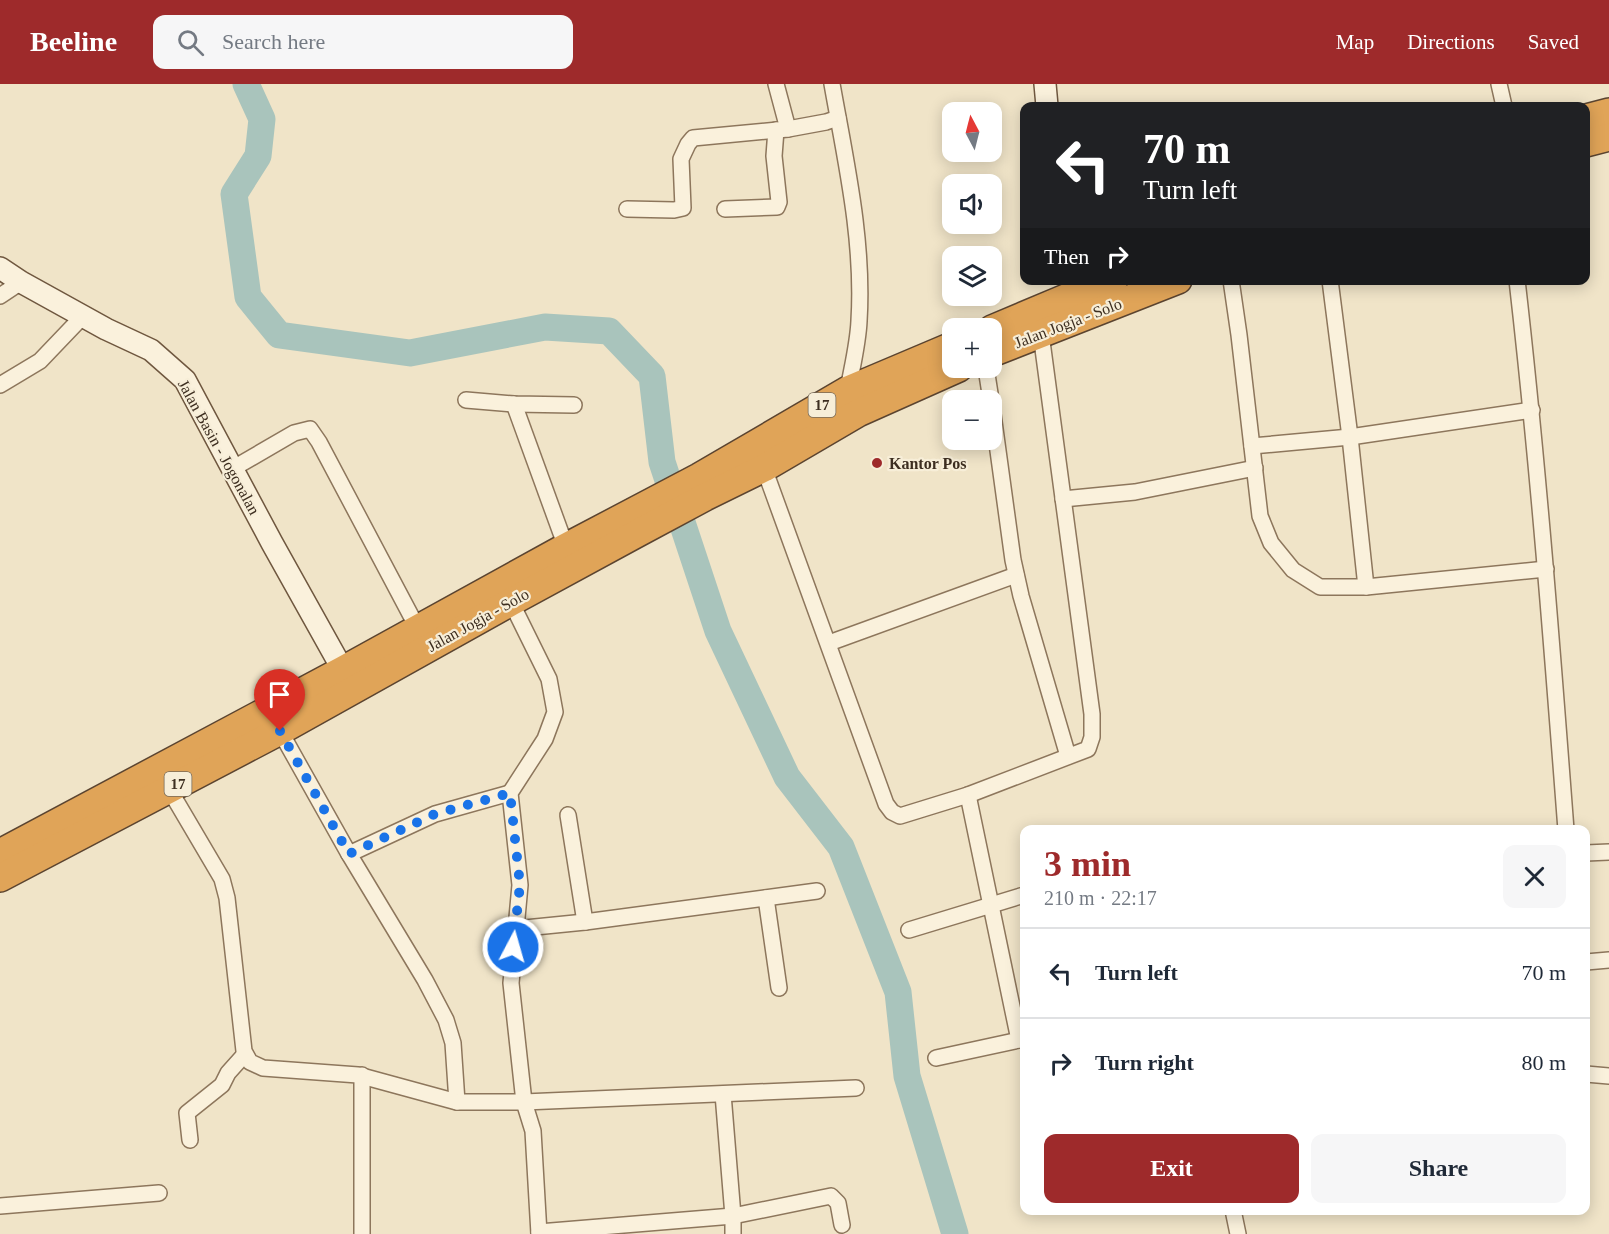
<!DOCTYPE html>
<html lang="en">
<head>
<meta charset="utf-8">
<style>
  body { margin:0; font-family:"Times New Roman",serif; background:#f6f6f7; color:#1f2937; height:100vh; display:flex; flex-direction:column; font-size:22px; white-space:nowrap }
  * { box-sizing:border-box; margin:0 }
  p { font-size:20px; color:#747a83 }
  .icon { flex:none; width:33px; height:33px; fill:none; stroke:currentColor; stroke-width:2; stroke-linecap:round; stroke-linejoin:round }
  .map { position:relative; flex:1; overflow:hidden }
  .side { position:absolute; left:1020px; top:741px; width:570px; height:390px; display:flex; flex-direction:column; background:#fff; border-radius:12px; box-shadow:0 3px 15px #0003 }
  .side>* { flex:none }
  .top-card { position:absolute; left:1020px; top:18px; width:570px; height:183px; border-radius:12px; box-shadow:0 3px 15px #0003; background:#202124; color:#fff; overflow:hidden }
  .needle { width:39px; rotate:353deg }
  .buttons { position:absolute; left:942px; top:18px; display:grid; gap:12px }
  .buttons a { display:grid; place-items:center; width:60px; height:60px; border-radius:12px; background:#fff; box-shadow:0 3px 15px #0003; font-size:30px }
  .pin { position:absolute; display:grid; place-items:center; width:51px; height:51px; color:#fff; margin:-62px -26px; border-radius:50% 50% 50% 0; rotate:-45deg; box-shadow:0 0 6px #0007 }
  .pin .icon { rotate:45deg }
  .me { position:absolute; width:66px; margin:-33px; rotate:6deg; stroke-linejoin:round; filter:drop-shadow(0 0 4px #0008) }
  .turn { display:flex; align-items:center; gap:21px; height:126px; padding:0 24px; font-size:27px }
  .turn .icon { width:78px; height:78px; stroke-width:2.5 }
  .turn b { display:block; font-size:42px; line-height:51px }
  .then { display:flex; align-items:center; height:57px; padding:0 24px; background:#0003; gap:12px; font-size:22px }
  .round { display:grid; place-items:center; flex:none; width:63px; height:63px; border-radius:12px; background:#f6f6f7 }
  .summary { display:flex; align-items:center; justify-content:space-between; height:102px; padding:0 24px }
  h1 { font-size:36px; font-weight:700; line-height:45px; color:#9e2a2b }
  .cta { display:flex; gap:12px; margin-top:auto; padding:12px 24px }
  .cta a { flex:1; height:69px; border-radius:12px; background:#9e2a2b; color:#fff; font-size:24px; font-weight:700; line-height:69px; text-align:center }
  .cta a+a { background:#f6f6f7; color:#1f2937 }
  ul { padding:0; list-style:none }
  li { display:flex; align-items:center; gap:18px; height:90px; padding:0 24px; border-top:2px solid #e0e1e3 }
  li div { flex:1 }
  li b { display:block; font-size:22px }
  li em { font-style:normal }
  header { display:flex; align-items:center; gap:36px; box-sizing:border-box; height:84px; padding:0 30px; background:#9e2a2b; color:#fff }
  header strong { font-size:28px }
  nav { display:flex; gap:33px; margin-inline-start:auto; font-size:21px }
  .search { width:420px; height:54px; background:#f6f6f7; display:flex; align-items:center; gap:15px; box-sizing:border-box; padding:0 21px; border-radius:12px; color:#747a83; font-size:22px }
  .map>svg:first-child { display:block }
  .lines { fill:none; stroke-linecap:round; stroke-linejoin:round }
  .river { stroke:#a9c4bc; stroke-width:27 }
  .street-casing { stroke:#8d765c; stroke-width:18 }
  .secondary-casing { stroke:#6f573f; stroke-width:24 }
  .highway-casing { stroke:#5b4430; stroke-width:30 }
  .street { stroke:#faf1dc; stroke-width:15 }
  .secondary { stroke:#faf1dc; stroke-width:21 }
  .highway { stroke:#e0a458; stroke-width:27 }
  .route { stroke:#1a73e8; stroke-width:10; stroke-dasharray:0 18 }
  .poi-dot { fill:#9e2a2b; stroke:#f7eed8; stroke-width:2 }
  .labels { text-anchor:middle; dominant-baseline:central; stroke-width:4.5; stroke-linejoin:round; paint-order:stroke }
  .shield { fill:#f7eed8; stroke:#756857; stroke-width:1.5 }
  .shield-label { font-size:15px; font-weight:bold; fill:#3d2e20 }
  .street-label { font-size:16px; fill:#3d2e20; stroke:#f7eed8 }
  .poi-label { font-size:16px; font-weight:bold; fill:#3d2e20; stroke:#f7eed8; text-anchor:start }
</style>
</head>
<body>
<header>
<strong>Beeline</strong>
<div class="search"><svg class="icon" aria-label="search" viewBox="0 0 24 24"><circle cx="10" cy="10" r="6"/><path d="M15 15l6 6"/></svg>Search here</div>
<nav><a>Map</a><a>Directions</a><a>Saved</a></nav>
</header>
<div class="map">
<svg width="1609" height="1150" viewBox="0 0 1609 1150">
  <rect width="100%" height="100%" fill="#f0e4c8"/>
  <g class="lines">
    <polyline class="river" points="246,0 262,35 258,72 234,110 248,213 279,251 410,269 545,243 609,247 652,292 662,378 718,547 787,693 841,763 898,908 907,992 955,1150"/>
    <defs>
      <g id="street">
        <polyline points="776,0 788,45 826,38 838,34"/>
        <path d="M832,0c14,79 32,157 27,237 -1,23 -7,46 -11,69"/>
        <polyline points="1499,0 1504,22"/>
        <polyline points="627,125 674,126 683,124 681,75 688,60 693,54 788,45"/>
        <polyline points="725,125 777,123 779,118 774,72 776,46"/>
        <polyline points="1231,196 1239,251 1260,432 1271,459 1293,486 1320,503 1366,503 1546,485"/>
        <polyline points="1330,196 1350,353 1366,503"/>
        <path d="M1517,196c21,183 35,366 49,550"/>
        <polyline points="0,212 21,198"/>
        <polyline points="986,284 991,316"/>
        <polyline points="0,301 40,277 83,232"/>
        <polyline points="466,316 514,320 574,321"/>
        <polyline points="514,320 566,463"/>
        <polyline points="992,323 1013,476 1021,512 1068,672"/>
        <polyline points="1252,362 1350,353 1532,326"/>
        <polyline points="764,384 886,720 892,728 900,732 968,711 1019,956 1024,954"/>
        <polyline points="232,385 294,349 310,345 319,358 418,545"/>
        <polyline points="1063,415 1135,408 1255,384"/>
        <polyline points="511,518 549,595 555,628 545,655 510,709 520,801 511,899 524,1018 533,1047 539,1150"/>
        <polyline points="829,559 1016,491"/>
        <polyline points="280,647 349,770 425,896 446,936 453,959 457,1018 524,1018 856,1004"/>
        <polyline points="169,705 222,795 227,814 244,967 250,978 263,984 358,991 457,1018"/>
        <polyline points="968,711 1088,665 1092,653 1092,630 1041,250"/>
        <polyline points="568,731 585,838"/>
        <polyline points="1586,769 1609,768"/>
        <polyline points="349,770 435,730 510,709"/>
        <polyline points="766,814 779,904"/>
        <polyline points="515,845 585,838 817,807"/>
        <polyline points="909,846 1024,811"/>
        <polyline points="1586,878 1609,876"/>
        <polyline points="936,974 1019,956"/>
        <polyline points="1586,990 1609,992"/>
        <polyline points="362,991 362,1150"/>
        <polyline points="723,1010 733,1132 733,1150"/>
        <polyline points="190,1056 187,1029 222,1001 228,989 245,970"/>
        <polyline points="0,1122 159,1109"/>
        <polyline points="1233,1126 1238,1150"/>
        <polyline points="539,1148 733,1132 831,1112 838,1119 842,1141"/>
      </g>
      <g id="secondary">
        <polyline points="1045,0 1047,22"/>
        <polyline points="0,184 21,198 106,245 151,266 185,296 272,459 349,597"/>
      </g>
      <g id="highway">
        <polyline points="1586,34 1609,28"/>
        <polyline points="1586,59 1609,53"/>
        <polyline points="992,245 1068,213 1114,196"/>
        <polyline points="992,269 1178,196"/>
        <polyline points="0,769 343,586 566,463 699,393 848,306 952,262"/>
        <polyline points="0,794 280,647 511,518 638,449 705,413 764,384 858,329 959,284"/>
      </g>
    </defs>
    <use href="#street" class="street-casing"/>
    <use href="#secondary" class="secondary-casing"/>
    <use href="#highway" class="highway-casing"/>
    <use href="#street" class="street"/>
    <use href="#secondary" class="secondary"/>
    <use href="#highway" class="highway"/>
  </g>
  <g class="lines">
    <polyline class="route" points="280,647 349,770 435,730 510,709 520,801 513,863"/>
  </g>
  <circle class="poi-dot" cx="877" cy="379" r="6"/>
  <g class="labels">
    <g class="shield">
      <rect x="808.5" y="309" width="27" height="24" rx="4.5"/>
      <rect x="164.5" y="688" width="27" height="24" rx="4.5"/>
    </g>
    <g class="shield-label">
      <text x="822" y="321">17</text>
      <text x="178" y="700">17</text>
    </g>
    <g class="street-label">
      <text transform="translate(1068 239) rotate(-21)">Jalan Jogja - Solo</text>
      <text transform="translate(219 363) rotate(61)">Jalan Basin - Jogonalan</text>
      <text transform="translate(478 536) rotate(-29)">Jalan Jogja - Solo</text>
    </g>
    <g class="poi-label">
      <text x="889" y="379">Kantor Pos</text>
    </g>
  </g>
</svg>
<div class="buttons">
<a><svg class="needle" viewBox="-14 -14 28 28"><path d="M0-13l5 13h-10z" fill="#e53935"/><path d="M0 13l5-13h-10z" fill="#747a83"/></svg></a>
<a><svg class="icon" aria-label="sound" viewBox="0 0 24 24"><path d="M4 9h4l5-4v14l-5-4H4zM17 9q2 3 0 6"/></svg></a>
<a><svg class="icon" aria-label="layers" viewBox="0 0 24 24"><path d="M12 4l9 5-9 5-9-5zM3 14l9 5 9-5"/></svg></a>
<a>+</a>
<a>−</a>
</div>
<div class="pin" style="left:280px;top:647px;background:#d93025"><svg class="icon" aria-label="arrive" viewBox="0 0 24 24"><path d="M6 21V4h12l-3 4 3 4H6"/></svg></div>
<svg class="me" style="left:513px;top:863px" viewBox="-20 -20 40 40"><circle r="17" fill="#1a73e8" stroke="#fff" stroke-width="3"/><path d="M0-11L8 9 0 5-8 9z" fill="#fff"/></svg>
<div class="top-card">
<div class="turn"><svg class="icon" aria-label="left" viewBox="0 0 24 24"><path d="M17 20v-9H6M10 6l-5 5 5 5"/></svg><div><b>70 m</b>Turn left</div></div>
<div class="then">Then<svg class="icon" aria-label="right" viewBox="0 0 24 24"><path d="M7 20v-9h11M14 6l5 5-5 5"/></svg></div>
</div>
<section class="side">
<div class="summary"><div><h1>3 min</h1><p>210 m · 22:17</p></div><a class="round"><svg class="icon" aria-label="close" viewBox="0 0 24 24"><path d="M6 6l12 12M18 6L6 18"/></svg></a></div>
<ul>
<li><svg class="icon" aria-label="left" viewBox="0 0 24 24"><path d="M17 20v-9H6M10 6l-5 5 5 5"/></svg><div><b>Turn left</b></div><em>70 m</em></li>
<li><svg class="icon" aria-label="right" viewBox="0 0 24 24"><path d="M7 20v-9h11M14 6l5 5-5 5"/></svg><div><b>Turn right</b></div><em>80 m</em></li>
</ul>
<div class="cta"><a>Exit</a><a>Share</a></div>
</section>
</div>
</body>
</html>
